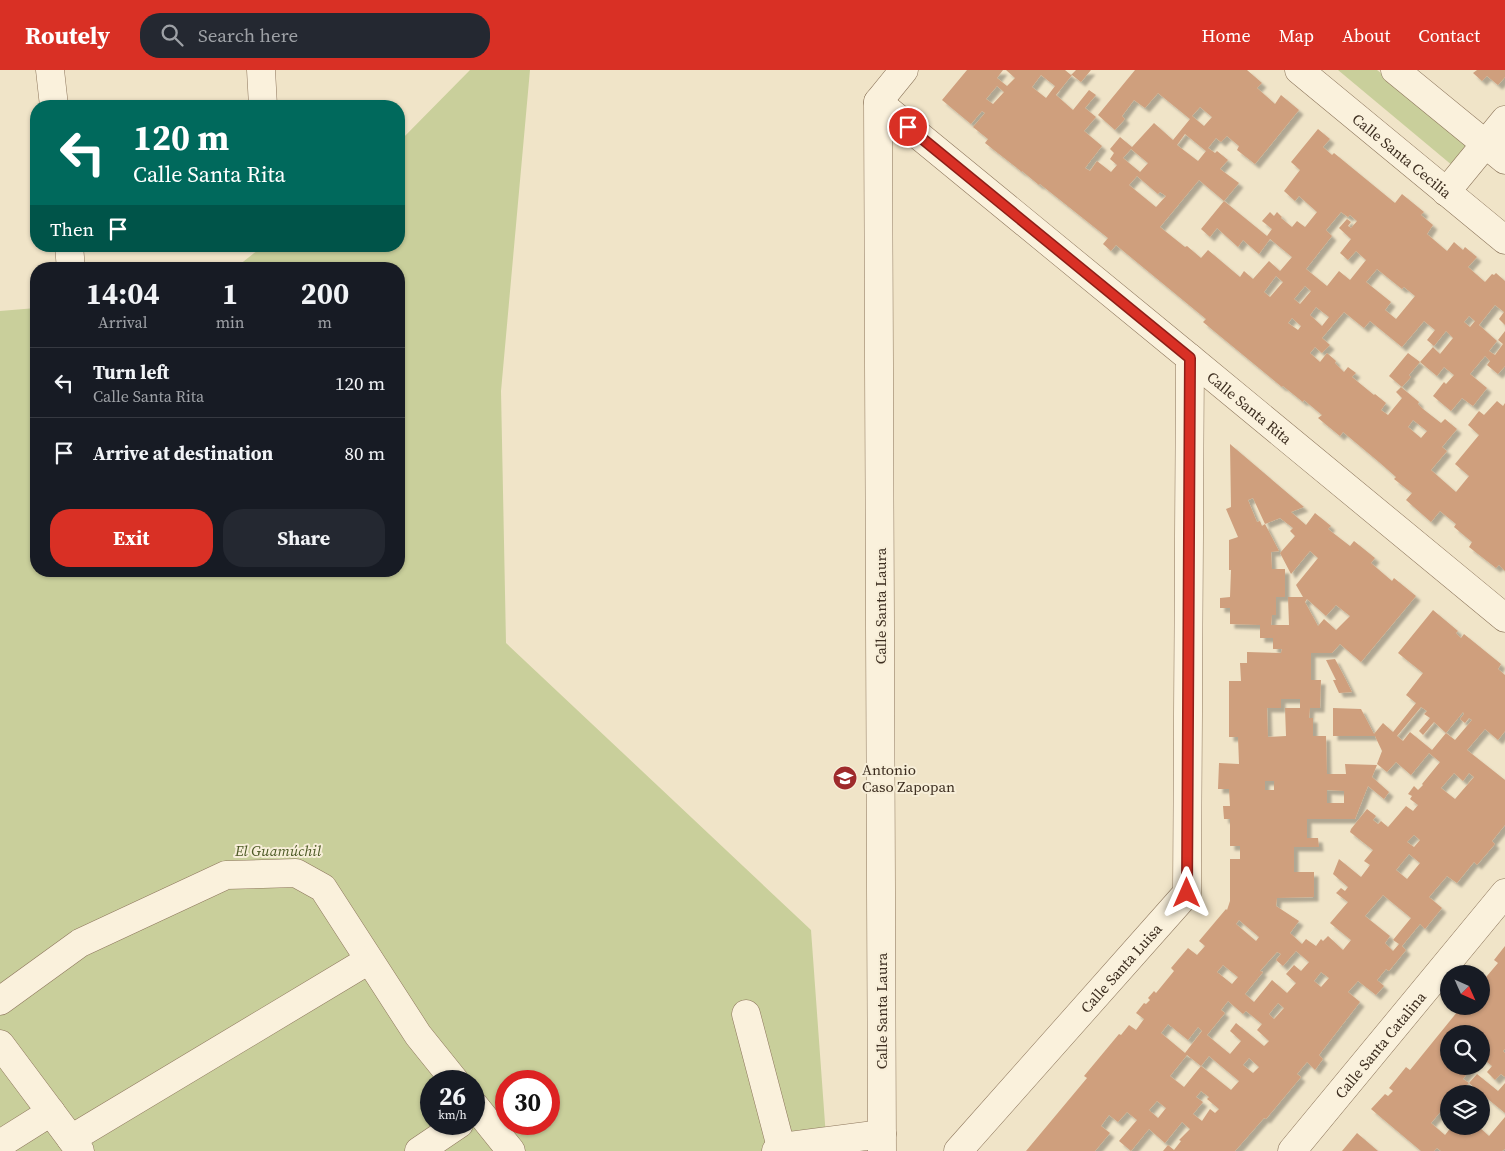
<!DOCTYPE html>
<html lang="en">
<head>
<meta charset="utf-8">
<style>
  body { margin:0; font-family:"Source Serif 4",serif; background:#242831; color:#f1f3f6; height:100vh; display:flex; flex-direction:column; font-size:19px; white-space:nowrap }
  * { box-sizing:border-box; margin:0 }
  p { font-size:16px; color:#9ea1a6 }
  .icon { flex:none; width:28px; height:28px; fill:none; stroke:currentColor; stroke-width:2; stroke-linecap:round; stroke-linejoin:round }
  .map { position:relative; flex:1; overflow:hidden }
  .side { position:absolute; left:30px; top:192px; width:375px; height:315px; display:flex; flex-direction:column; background:#171b24; border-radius:20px; box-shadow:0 1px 4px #0004 }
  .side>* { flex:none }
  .top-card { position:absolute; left:30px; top:30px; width:375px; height:152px; border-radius:20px; box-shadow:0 1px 4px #0004; background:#00695c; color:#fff; overflow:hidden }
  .needle { width:32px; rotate:135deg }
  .fabs { position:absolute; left:1440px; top:895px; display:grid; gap:10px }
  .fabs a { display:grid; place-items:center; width:50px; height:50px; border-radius:50%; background:#171b24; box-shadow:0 1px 4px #0004; font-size:25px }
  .speed { position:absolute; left:420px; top:1000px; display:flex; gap:10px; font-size:25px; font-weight:700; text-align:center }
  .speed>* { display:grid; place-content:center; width:65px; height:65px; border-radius:50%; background:#171b24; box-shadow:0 1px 4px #0004; line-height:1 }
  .speed small { font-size:12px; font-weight:400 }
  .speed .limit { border:8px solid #d22; background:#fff; color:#111 }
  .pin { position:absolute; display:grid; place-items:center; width:42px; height:42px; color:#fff; margin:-21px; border:2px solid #fff; border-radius:50%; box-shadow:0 1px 5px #0007 }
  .me { position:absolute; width:55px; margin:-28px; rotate:0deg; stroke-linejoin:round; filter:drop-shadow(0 0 4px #0008) }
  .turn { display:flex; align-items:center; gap:18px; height:105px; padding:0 20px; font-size:22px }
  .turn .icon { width:65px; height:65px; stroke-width:2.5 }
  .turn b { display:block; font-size:35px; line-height:42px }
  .then { display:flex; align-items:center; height:48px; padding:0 20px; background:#0003; gap:10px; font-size:19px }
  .eta { display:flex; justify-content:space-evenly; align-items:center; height:85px; text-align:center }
  .eta b { font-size:30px; font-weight:700; line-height:35px }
  .primary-button { display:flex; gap:10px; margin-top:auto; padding:10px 20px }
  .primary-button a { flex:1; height:58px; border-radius:20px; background:#d93025; color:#fff; font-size:20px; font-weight:700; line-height:58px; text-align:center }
  .primary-button a+a { background:#242831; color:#f1f3f6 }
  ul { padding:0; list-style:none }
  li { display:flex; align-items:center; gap:15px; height:70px; padding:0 20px; border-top:1px solid #363941 }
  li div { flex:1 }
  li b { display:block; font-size:19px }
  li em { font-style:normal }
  header { display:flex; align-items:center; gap:30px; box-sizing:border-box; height:70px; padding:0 25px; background:#d93025; color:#fff }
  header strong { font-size:24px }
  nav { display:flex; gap:28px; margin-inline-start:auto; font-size:18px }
  .search { width:350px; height:45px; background:#242831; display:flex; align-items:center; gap:12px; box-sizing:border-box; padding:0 18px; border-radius:20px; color:#9ea1a6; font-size:19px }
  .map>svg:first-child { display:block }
  .green { fill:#c9cf9b; fill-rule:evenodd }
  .building { fill:#cf9f7d; fill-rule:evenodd; filter:url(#shadow) }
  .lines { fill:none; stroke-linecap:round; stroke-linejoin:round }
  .minor-casing { stroke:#8d765c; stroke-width:29 }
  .minor { stroke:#faf1dc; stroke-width:28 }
  .route-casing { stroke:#8d1f18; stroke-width:12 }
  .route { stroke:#d93025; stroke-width:9 }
  .labels { text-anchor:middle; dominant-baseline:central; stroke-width:4; stroke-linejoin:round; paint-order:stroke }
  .street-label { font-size:15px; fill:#3d2e20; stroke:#f7eed8 }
  .poi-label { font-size:15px; fill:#3d2e20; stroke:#f7eed8; text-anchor:start }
  .park-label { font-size:15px; font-style:italic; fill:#4d5a26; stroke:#f7eed8 }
</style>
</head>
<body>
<header>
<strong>Routely</strong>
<div class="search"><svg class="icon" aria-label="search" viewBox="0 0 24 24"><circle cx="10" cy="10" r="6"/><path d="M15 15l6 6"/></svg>Search here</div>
<nav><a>Home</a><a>Map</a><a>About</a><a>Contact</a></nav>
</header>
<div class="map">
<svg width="1505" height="1081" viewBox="0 0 1505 1081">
  <defs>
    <filter id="shadow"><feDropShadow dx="4.5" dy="4.5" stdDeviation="1" flood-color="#0004"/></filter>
  </defs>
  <rect width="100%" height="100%" fill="#f0e4c8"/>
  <g class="green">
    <path d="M470,0h60l-29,321 5,252 305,287 16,221h-827v-840l36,-3v263h363v-302h-165l29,-23h136v-104zM431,1011h43v43h-43zM506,1011h43v43h-43z"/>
    <polygon points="1338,0 1377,0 1476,77 1459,101"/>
  </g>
  <g class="building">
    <path d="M967,0h36l-6,8 10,8 8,-8 -9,-8h59l6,5 5,-5h15l-10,12 -9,-7 -16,20 17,15 16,-20 7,5 -11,13 11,9 -12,14 18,15 -17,22 5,3 7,-10 14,11 6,-7 -7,-6 4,-6 -4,-4 10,-12 12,10 22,-24 19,17 17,-21 -32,-26 -13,15 -11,-8 -12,16 3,3 -10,11 -17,-15 37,-45h112l15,13 -5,5 18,16 6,-9 18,15 -44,54 -18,-14 2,-4 -12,-10 -6,6 -5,-4 -8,10 7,5 2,-2 11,9 -8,9 19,14 -15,18 -25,-21 -39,47 25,20 2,-1 14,12 7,-8 32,27 4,-6 9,8 16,-18 11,10 12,-14 -22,-18 -11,15 -16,-14 -5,7 -21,-19 -7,9 -9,-8 23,-28 43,35 5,-7 -10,-8 8,-9 4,4 3,-4 5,5 -1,1 11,9 5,-6 8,6 12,-15 -18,-16 -4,5 -11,-10 16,-21 -9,-8 27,-33 12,10 -7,8 9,8 2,-2 61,50 7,-9 22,18 -3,3 12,10 -6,9 20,17 7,-9 9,8 2,-3 12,10 -9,10 17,15 7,-8 2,1 2,-2 9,8v44l-6,-6 5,-7 -9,-7 -16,20 18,16 -8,10 6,4 8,-11 -5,-4 7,-9v35l-7,8 -11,-9 3,-4 -5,-5 -15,18 17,14 -14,18 -11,-8 -11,13 -18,-15 11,-14 2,2 8,-9 -10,-8 -7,9 -17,-14 13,-15 7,7 13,-16 -7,-7 -12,15 -7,-6 8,-10 -11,-9 -22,26 -32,-26 -6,7 -20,-16 -22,26 8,7 -8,8 -7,-6 -5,6 10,9 7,-9 9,8 -1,2 9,9 4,-5 8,6 -4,4 22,18 1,-1 11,9 -5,7 7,5 14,-17 -6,-6 5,-5 18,15 -1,2 5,5 18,14 4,-4 12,10 -15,18 5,4 -16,19 25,22 13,-16 -14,-12 24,-29 -11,-10 11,-14 5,4 13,-14 6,5 2,-3v168l-6,-6 -3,3 -27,-21 3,-5 -18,-15 2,-3 -16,-13 -9,11 -25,-22 6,-7 -18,-14 2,-2 -17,-15 -36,-30 -3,4 -22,-18 4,-3 -18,-15 -1,2 -20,-16 -1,1 -79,-65 3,-3 -90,-74 -5,6 -8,-7 5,-6 -68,-54 -1,1 -17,-14v1l-37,-29 3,-4 -15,-12 12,-14 -3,-2 -11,13 -29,-24zM1041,5l14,11 -9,12 -14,-11zM997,16l7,6 -11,12 -7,-5zM1200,37l12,10 -8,9 -12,-10zM1185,64l21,17 -8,10 -21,-16zM1131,79l17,14 -8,9 -17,-14zM1137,106l21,18 2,-2 6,4 -10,11 -27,-22zM1341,142l7,5 2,-2 7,6 -6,7 -3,-2 3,-4 -4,-3 -8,9 12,11 -11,14 8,7 8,-9 10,9 -16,20 -11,-9 -12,15 -21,-17 26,-33 -6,-6zM1377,199l25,20 2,-2 11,9 -19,23 -11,-9 6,-8 -25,-20zM1276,206l7,6 -13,15 -6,-5zM1305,216l6,5 -11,13 -6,-5zM1316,237l13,10 -7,9 -12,-11zM1469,246l6,5 -5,6 -6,-5zM1292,248l9,8 -3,4 -10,-7zM1413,350l14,11 -6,7 -13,-11z"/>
    <polygon points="1477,0 1505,0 1505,7 1498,15 1487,6 1482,11 1473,3"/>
    <polygon points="1408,283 1420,292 1409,305 1411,307 1402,317 1389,306"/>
    <path d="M1230,374l74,63 -13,5 15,13 9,-12 16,13 -3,3 22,17 4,-5 21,17 -4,5 21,18 2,-3 22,18 -55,66 -21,-18 -8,9h-21v27h10l-1,28h-10l-1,10h4v18h13l1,38h19l-1,-10 32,1 -5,12 17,15 -5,7 -16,-13 -13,33h-48v19h11l1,9h-25v25h20v25l-37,1 -1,8 23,15 -9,12 12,11 4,-5 10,7 5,-7 2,2 5,-5 15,14 8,-10 -21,-17 18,-21 -12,-9 5,-5 4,3 3,-4 -15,-13 6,-15 22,18 9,-12 -6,-4 9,-11 -23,-18 1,-3 16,-20 9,7 -3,4 5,4 3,-3 7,6 18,-21 7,5 5,-6 -8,-6 2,-3 -4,-2 6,-8 4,4 5,-5 -1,-1 18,-22 -11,-9 -18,22 -15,-13 -9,10 -10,-8 5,-13 -7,-15h-42v-28l28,1 13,25 9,-11 10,9 23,-29 -10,-8 17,-22 -25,-20 35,-43 25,21 -2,2 5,5 3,-4 37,30 -3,5 7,6v56l-7,9 -13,-11 -18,21 38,30v45l-13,16 3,3 -18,21 -3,-3 -17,21 -10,-7 -18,21 13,11 -17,21 -5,-5 -18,22 4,4 -17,21 -3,-2 -9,11 7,6 -8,9 -18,-14 -10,11 12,10 -41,53 4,4 -8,11 -8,-8 -10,12 4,3 -35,42 -2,-1 -29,33h-72l5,-6 6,5 7,-9 -2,-1 11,-11 -8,-7 -17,21 -16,-14 -18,22 -12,-10 18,-21 -10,-8 -9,10 -9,-7 -8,11 9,7 -15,18h-69l61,-73 -3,-2 35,-42 2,1 8,-10 7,5 8,-11 -8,-6 8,-10 2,1 4,-4 -2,-2 6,-7 2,2 18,-22 -3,-3 17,-20 9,7 8,-9 -6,-5 27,-32 1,1 3,-9v-42h10v-13h-10v-27h-6l-1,-13h7l-1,-17h-11l1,-26 20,1 -1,-27h-9v-56h12l-1,-18h7v-11l34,1 1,-4h-9v-11h-13v-13l-30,-1v-16h-10v-10l10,-1 1,-27h-2v-30l9,-3 -12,-28 5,-2zM1253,428l12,26 15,-6 13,10 -3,3 5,5 -15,17 11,21 19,-23 8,7 -22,27 7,12h-15l1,28h-18l1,-10h4v-18h9v-28h-13l-1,-17 8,-1 -14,-27 -3,2 -2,-5 -3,1 -9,-22zM1307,529l19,17 10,-11 14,11 -14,14 -12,-11 -6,7 -13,-24zM1281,629h19v9h-15l1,28 -18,1 -1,-29h14zM1421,637l6,4 -3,3 6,4 -11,13 4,4 11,-13 12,11 17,-21 1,2 -4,5 5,4 4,-5 3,2 -17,20 -9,-7 -14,17 -22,-18 -7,9 -6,-5zM1454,703l9,8 6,-8 5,4 -19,22 -14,-11zM1265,711h9v9h-9zM1327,720l17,1v12h-17zM1414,765l6,5 -6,7 -7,-5zM1409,784l11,9 -13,16 -11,-9zM1383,825l28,23 -18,22 6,4 -6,7 -8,-8 5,-7 -25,-20zM1239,850l20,17 -3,4 -20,-17zM1296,881l13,11 -8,9 -7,-6 -8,9 10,9 -9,10 -15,-13 -18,22 -9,-8 18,-22 -3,-1 17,-19 4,2 -5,6 7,6zM1223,895l15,12 -6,7 -15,-12zM1321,902l8,6 -8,9 -7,-6zM1228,931l15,13 3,-3 16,13 -5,6 12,11 -5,5 -28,-23 -6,8 11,10 -11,13 -23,-19 18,-22 -4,-3zM1278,933l6,5 -10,11 -5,-5zM1168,954l20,16 10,-13 4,4 -17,22 -24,-20zM1187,985l14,11 8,-10 30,25 -8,9 -30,-24 -17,21 -14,-11zM1249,988l10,9 -6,6 -10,-8zM1201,1021l8,6 -2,2 12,10 -4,4 -5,-4 -8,12 -9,-7 10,-12 -7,-5zM1157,1031l9,7 -8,10 -9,-8z"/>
    <polygon points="1335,589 1346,610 1352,622 1339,623 1333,610 1336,610 1326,590"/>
    <polygon points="1505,876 1505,979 1503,981 1505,983 1505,1007 1501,1004 1495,1010 1487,1002 1492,996 1481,987 1481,964 1449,964 1449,996 1473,996 1463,1009 1469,1013 1462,1020 1467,1024 1449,1024 1449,1045 1442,1040 1431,1053 1445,1065 1452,1056 1478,1056 1489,1066 1505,1047 1505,1079 1502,1081 1441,1081 1437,1078 1434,1081 1421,1081 1371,1039 1385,1024 1388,1026 1393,1021 1389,1018 1406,997 1410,1000 1462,936 1481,936 1481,913 1498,893 1494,890"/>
    <polygon points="1477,1004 1498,1021 1505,1013 1505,1043 1483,1025 1481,1028 1481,1024 1475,1024 1478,1021 1469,1013"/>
    <polygon points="1357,1063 1378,1081 1342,1081"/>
  </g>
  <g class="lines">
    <defs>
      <g id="minor">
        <polyline points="50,0 54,36"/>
        <polyline points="261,0 263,36"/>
        <path id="s1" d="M1299,0l206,170"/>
        <polyline points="1395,0 1505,90"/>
        <path id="s2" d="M878,32l312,256 315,260"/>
        <polyline points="1446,122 1505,50"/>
        <polyline points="69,176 71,199"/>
        <polyline points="0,931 80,873 226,805 296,803 323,818 418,965 455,1011"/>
        <polyline points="746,944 782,1081"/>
        <polyline points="0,974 80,1081"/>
        <polyline points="474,1035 511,1081"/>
        <polyline points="71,1069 369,890"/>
        <polyline points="0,1074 51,1042"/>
        <polyline points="419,1081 459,1054"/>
        <polyline points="776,1081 782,1077 882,1064"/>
        <polyline points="882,1081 878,32 904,0"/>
        <path id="s3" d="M958,1081l229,-258 3,-535"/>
        <path id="s4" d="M1292,1081l213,-258"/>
      </g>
    </defs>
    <use href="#minor" class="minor-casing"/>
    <use href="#minor" class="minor"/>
  </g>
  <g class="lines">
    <defs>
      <polyline id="route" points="908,57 1190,288 1187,823"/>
    </defs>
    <use href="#route" class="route-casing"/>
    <use href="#route" class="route"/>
  </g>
  <defs>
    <symbol id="school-disc" viewBox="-11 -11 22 22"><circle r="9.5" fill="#9e2a2b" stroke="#f7eed8"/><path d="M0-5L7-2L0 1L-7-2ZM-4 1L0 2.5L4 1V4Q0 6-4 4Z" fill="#fff"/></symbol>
  </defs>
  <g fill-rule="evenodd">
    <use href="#school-disc" x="831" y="694" width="28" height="28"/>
  </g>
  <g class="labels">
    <g class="street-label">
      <text stroke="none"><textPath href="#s1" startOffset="134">Calle Santa Cecilia</textPath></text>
      <text stroke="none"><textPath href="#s2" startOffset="481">Calle Santa Rita</textPath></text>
      <text transform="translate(880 536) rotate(-90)">Calle Santa Laura</text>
      <text stroke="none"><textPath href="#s3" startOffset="245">Calle Santa Luisa</textPath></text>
      <text transform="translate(881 941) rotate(-90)">Calle Santa Laura</text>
      <text stroke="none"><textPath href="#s4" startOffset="138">Calle Santa Catalina</textPath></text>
    </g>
    <g class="poi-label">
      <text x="862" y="699">Antonio<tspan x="862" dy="17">Caso Zapopan</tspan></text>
    </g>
    <g class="park-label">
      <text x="278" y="780">El Guamúchil</text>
    </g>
  </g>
</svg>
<div class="fabs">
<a><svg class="needle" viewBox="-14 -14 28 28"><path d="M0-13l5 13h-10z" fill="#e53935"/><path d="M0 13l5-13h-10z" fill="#9ea1a6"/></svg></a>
<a><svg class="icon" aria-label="search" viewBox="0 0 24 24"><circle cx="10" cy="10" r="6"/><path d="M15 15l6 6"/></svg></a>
<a><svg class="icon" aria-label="layers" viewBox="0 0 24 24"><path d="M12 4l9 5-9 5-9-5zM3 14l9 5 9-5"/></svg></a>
</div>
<div class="speed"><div>26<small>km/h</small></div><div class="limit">30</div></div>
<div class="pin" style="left:908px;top:57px;background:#d93025"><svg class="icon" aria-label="arrive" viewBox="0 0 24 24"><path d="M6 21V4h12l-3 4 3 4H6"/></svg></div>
<svg class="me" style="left:1187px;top:823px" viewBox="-20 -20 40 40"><path d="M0-17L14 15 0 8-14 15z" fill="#d93025" stroke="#fff" stroke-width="4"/></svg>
<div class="top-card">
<div class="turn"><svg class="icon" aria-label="left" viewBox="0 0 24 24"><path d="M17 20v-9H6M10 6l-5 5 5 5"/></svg><div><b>120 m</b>Calle Santa Rita</div></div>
<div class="then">Then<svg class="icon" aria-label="arrive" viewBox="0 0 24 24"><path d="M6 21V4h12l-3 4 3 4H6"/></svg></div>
</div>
<section class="side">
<div class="eta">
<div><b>14:04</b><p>Arrival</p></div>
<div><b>1</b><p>min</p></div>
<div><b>200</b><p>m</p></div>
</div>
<ul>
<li><svg class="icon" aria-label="left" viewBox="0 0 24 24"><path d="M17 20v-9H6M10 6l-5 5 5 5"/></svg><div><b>Turn left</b><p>Calle Santa Rita</p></div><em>120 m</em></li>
<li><svg class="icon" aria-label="arrive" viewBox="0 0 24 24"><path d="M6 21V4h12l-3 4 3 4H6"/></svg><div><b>Arrive at destination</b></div><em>80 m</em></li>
</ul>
<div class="primary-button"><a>Exit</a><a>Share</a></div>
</section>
</div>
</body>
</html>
